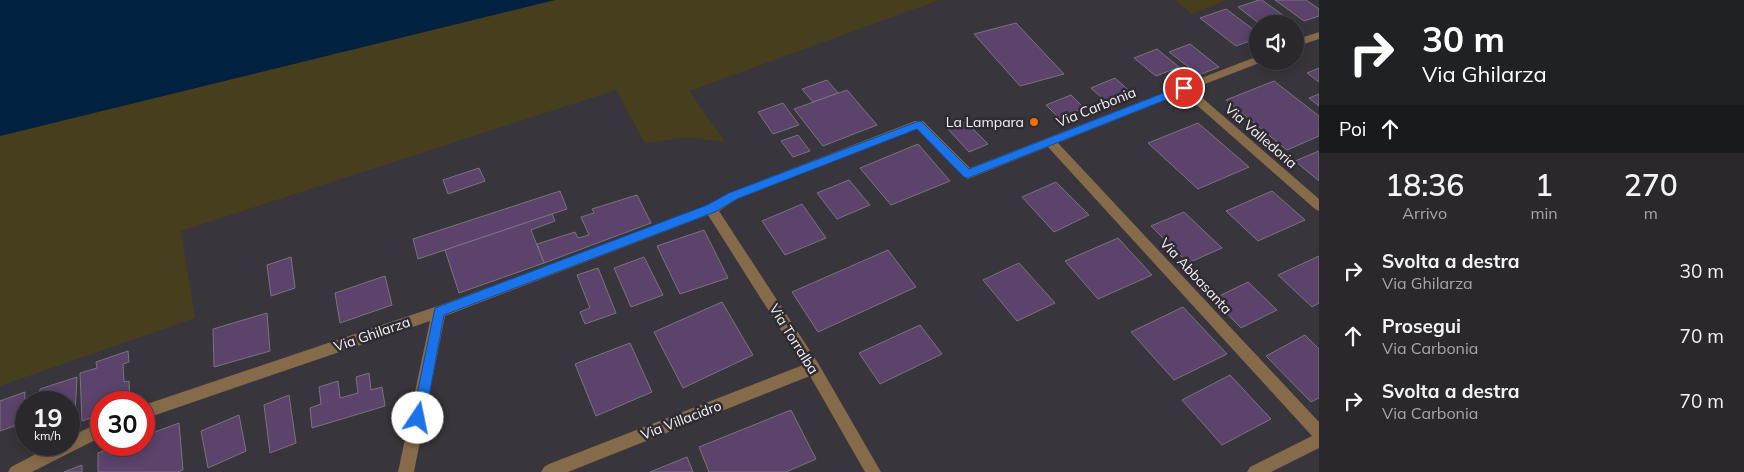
<!DOCTYPE html>
<html lang="it">
<head>
<meta charset="utf-8">
<style>
  body { margin:0; font-family:Mulish,sans-serif; background:#373439; color:#f1f3f6; height:100vh; display:flex; flex-direction:column; font-size:19px; white-space:nowrap }
  * { box-sizing:border-box; margin:0 }
  p { font-size:16px; color:#a6a6aa }
  .icon { flex:none; width:28px; height:28px; fill:none; stroke:currentColor; stroke-width:2; stroke-linecap:round; stroke-linejoin:round }
  .map { position:relative; flex:1; overflow:hidden }
  .panel { display:flex; flex-direction:column; background:#2b282d; width:425px }
  .panel>* { flex:none }
  .guide { background:#202124; color:#fff; overflow:hidden }
  .tools { position:absolute; left:1249px; top:15px; display:grid; gap:10px }
  .tools a { display:grid; place-items:center; width:55px; height:55px; border-radius:50%; background:#2b282d; box-shadow:0 2px 12px #0003,0 0 0 1px #474449; font-size:25px }
  .speed { position:absolute; left:15px; top:391px; display:flex; gap:10px; font-size:25px; font-weight:700; text-align:center }
  .speed>* { display:grid; place-content:center; width:65px; height:65px; border-radius:50%; background:#2b282d; box-shadow:0 2px 12px #0003,0 0 0 1px #474449; line-height:1 }
  .speed small { font-size:12px; font-weight:400 }
  .speed .limit { border:8px solid #d22; background:#fff; color:#111 }
  .pin { position:absolute; display:grid; place-items:center; width:42px; height:42px; color:#fff; margin:-21px; border:2px solid #fff; border-radius:50%; box-shadow:0 1px 5px #0007 }
  .me { position:absolute; width:55px; margin:-28px; rotate:11deg; stroke-linejoin:round; filter:drop-shadow(0 0 4px #0008) }
  .turn { display:flex; align-items:center; gap:18px; height:105px; padding:0 20px; font-size:22px }
  .turn .icon { width:65px; height:65px; stroke-width:2.5 }
  .turn b { display:block; font-size:35px; line-height:42px }
  .then { display:flex; align-items:center; height:48px; padding:0 20px; background:#0003; gap:10px; font-size:19px }
  .eta { display:flex; justify-content:space-evenly; align-items:center; height:85px; text-align:center }
  .eta b { font-size:30px; font-weight:600; line-height:35px }
  ul { padding:0; list-style:none }
  li { display:flex; align-items:center; gap:15px; height:65px; padding:0 20px }
  li div { flex:1 }
  li b { display:block; font-size:19px }
  li em { font-style:normal }
  main { display:flex; flex:1; min-height:0 }
  .map>svg:first-child { display:block }
  .sand { fill:#473e1e }
  .water { fill:#002140 }
  .building { fill:#5b436b; stroke:#79747c }
  .lines { fill:none; stroke-linecap:round; stroke-linejoin:round }
  .minor { fill:#856b49; fill-rule:evenodd }
  .route { fill:#1a73e8; stroke:#114b97 }
  .food-dot { fill:#e8710a; stroke:#2f2b32; stroke-width:2 }
  .labels { text-anchor:middle; dominant-baseline:central; stroke-width:5; stroke-linejoin:round; paint-order:stroke }
  .street-label { font-size:14px; fill:#f5f2f7; stroke:#2f2b32 }
  .poi-label { font-size:14px; fill:#f5f2f7; stroke:#2f2b32; text-anchor:end }
</style>
</head>
<body>
<main>
<div class="map">
<svg width="1319" height="472" viewBox="0 0 1319 472">
  <rect width="100%" height="100%" fill="#39353c"/>
  <g class="sand">
    <polygon points="555,0 939,0 689,91 725,142 688,137 645,143 616,90 181,231 195,318 0,386 0,136"/>
    <polygon points="1174,0 1227,0 1192,14"/>
  </g>
  <polygon class="water" points="0,0 555,0 0,136"/>
  <g class="building">
    <polygon points="1259,0 1262,0 1295,24 1260,24 1238,7"/>
    <polygon points="1275,0 1306,0 1319,9 1319,16 1304,21"/>
    <polygon points="1226,9 1258,33 1258,38 1236,46 1200,18"/>
    <polygon points="1016,23 1064,74 1020,86 974,34"/>
    <polygon points="1190,44 1219,67 1199,75 1169,52"/>
    <polygon points="1157,49 1179,67 1156,76 1134,58"/>
    <polygon points="1319,68 1319,82 1307,73"/>
    <polygon points="1115,78 1135,96 1111,106 1091,88"/>
    <polygon points="827,80 838,93 813,102 802,89"/>
    <polygon points="1274,81 1319,116 1319,136 1287,150 1226,100"/>
    <polygon points="847,90 877,125 823,146 794,109"/>
    <polygon points="1319,94 1319,106 1309,98"/>
    <polygon points="1071,95 1084,108 1059,118 1046,105"/>
    <polygon points="783,103 799,125 773,134 758,112"/>
    <polygon points="966,122 988,144 969,152 948,129"/>
    <polygon points="1198,123 1249,167 1198,189 1148,143"/>
    <polygon points="798,135 810,151 793,157 781,141"/>
    <polygon points="918,144 950,181 891,205 860,168"/>
    <polygon points="1319,151 1319,181 1295,161"/>
    <polygon points="479,168 485,181 448,194 443,180"/>
    <polygon points="849,180 870,205 837,219 817,193"/>
    <polygon points="1056,182 1089,215 1054,232 1022,197"/>
    <polygon points="560,191 567,209 418,259 413,239"/>
    <polygon points="1272,191 1305,220 1258,241 1226,211"/>
    <polygon points="637,195 651,223 544,263 537,244 575,232 578,238 589,235 581,217 594,213 592,209"/>
    <polygon points="802,204 826,238 785,255 762,221"/>
    <polygon points="1184,212 1222,248 1188,263 1151,226"/>
    <polygon points="552,214 555,221 531,230 544,263 459,293 445,250"/>
    <polygon points="704,230 728,278 680,294 657,246"/>
    <polygon points="1118,238 1152,275 1098,299 1065,261"/>
    <polygon points="888,250 916,287 818,332 792,292"/>
    <polygon points="1319,256 1319,303 1312,307 1278,275"/>
    <polygon points="291,257 295,288 271,296 267,265"/>
    <polygon points="644,257 663,295 631,307 614,268"/>
    <polygon points="1019,263 1055,303 1017,321 983,280"/>
    <polygon points="598,268 616,313 585,324 580,312 590,308 577,275"/>
    <polygon points="385,276 392,305 340,323 335,293"/>
    <polygon points="1248,282 1277,310 1241,328 1213,299"/>
    <polygon points="722,302 753,355 683,388 654,332"/>
    <polygon points="1183,307 1227,354 1174,380 1131,332"/>
    <polygon points="267,313 270,351 214,367 213,329"/>
    <polygon points="920,325 942,354 880,384 859,353"/>
    <polygon points="1305,335 1319,349 1319,398 1311,402 1266,356"/>
    <polygon points="630,343 652,392 596,416 575,364"/>
    <polygon points="128,351 129,362 123,364 124,382 129,381 130,402 101,402 101,414 82,421 80,373 97,368 96,362"/>
    <polygon points="369,373 371,390 382,387 385,406 312,428 310,408 321,404 319,387 338,381 340,398 358,393 356,377"/>
    <polygon points="1230,375 1271,419 1222,445 1182,400"/>
    <polygon points="77,377 75,414 69,416 69,402 39,402 40,389"/>
    <polygon points="25,392 23,423 0,431 0,401"/>
    <polygon points="289,395 296,443 270,453 264,405"/>
    <polygon points="791,410 816,459 786,472 709,472 699,447"/>
    <polygon points="239,415 246,451 208,468 201,431"/>
    <polygon points="179,423 183,470 178,472 98,472 98,453 120,445 144,445 144,436"/>
    <polygon points="687,457 693,472 650,472"/>
    <polygon points="82,465 82,472 64,472"/>
  </g>
  <g class="lines">
    <g class="minor">
      <polygon points="1319,32 1319,39 1295,47 1295,40"/>
      <polygon points="1258,56 1258,61 1262,62 1192,89 1319,199 1319,211 1315,209 1183,93 1058,143 1319,422 1319,448 1271,472 1247,472 1250,467 1312,436 1048,147 968,179 964,177 917,129 737,199 719,211 818,363 881,472 865,472 810,376 568,472 541,472 544,467 549,464 803,365 708,215 445,316 414,472 398,472 430,321 144,419 144,405 438,306 707,206 729,193 915,121 923,121 970,168"/>
      <polygon points="101,422 101,437 32,472 8,472 11,467 53,445 69,445 69,437"/>
    </g>
  </g>
  <polygon class="route" points="1184,85 1189,88 1188,91 968,178 964,177 917,129 737,199 715,212 444,315 425,418 423,423 418,425 414,423 412,418 435,308 707,205 729,193 919,121 922,122 969,169"/>
  <circle class="food-dot" cx="1034" cy="122" r="5"/>
  <g class="labels">
    <g class="street-label">
      <text transform="translate(1096 107) rotate(-22)">Via Carbonia</text>
      <text transform="translate(1261 136) rotate(41)">Via Valledoria</text>
      <text transform="translate(1196 276) rotate(47)">Via Abbasanta</text>
      <text transform="translate(372 334) rotate(-19)">Via Ghilarza</text>
      <text transform="translate(794 339) rotate(58)">Via Torralba</text>
      <text transform="translate(681 420) rotate(-21)">Via Villacidro</text>
    </g>
    <g class="poi-label">
      <text x="1024" y="122">La Lampara</text>
    </g>
  </g>
</svg>
<div class="tools">
<a><svg class="icon" aria-label="sound" viewBox="0 0 24 24"><path d="M4 9h4l5-4v14l-5-4H4zM17 9q2 3 0 6"/></svg></a>
</div>
<div class="speed"><div>19<small>km/h</small></div><div class="limit">30</div></div>
<div class="pin" style="left:1184px;top:88px;background:#d93025"><svg class="icon" aria-label="arrive" viewBox="0 0 24 24"><path d="M6 21V4h12l-3 4 3 4H6"/></svg></div>
<svg class="me" style="left:418px;top:418px" viewBox="-20 -20 40 40"><circle r="19" fill="#fff"/><path d="M0-13L10 11 0 6-10 11z" fill="#1a73e8"/></svg>
</div>
<section class="panel">
<div class="guide">
<div class="turn"><svg class="icon" aria-label="right" viewBox="0 0 24 24"><path d="M7 20v-9h11M14 6l5 5-5 5"/></svg><div><b>30 m</b>Via Ghilarza</div></div>
<div class="then">Poi<svg class="icon" aria-label="ahead" viewBox="0 0 24 24"><path d="M12 20V5M6 11l6-6 6 6"/></svg></div>
</div>
<div class="eta">
<div><b>18:36</b><p>Arrivo</p></div>
<div><b>1</b><p>min</p></div>
<div><b>270</b><p>m</p></div>
</div>
<ul>
<li><svg class="icon" aria-label="right" viewBox="0 0 24 24"><path d="M7 20v-9h11M14 6l5 5-5 5"/></svg><div><b>Svolta a destra</b><p>Via Ghilarza</p></div><em>30 m</em></li>
<li><svg class="icon" aria-label="ahead" viewBox="0 0 24 24"><path d="M12 20V5M6 11l6-6 6 6"/></svg><div><b>Prosegui</b><p>Via Carbonia</p></div><em>70 m</em></li>
<li><svg class="icon" aria-label="right" viewBox="0 0 24 24"><path d="M7 20v-9h11M14 6l5 5-5 5"/></svg><div><b>Svolta a destra</b><p>Via Carbonia</p></div><em>70 m</em></li>
</ul>
</section>
</main>
</body>
</html>
